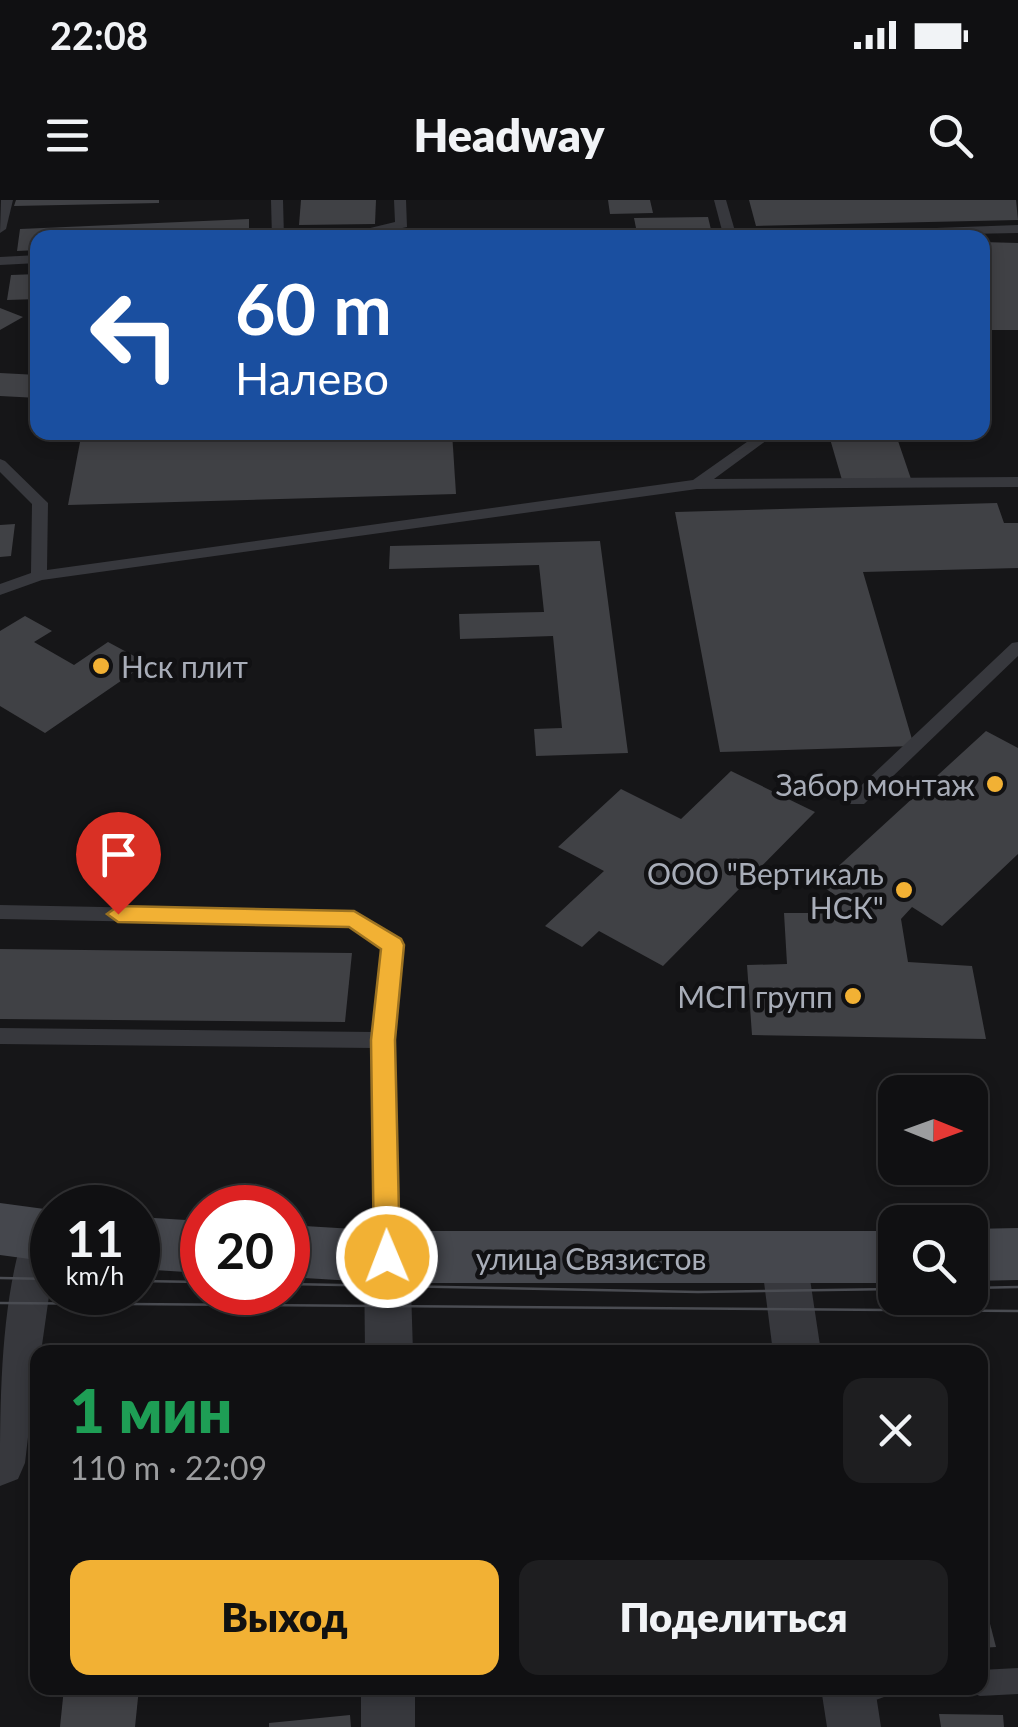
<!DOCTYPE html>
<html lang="ru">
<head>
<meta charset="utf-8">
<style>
  body { margin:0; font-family:Lato,sans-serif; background:#1e1e20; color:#f1f3f6; height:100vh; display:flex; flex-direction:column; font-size:38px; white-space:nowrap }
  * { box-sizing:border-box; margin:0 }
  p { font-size:32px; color:#9c9d9f }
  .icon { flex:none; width:55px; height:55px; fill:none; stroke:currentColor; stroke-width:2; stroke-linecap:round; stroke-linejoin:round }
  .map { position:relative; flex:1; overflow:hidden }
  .details { position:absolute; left:30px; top:1145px; width:958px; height:350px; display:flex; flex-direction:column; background:#101012; border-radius:20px; box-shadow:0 5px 15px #0003,0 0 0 2px #303032 }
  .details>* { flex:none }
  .banner { position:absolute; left:30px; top:30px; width:960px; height:210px; border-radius:20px; box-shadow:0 5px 15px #0003,0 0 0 2px #303032; background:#1a4fa0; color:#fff; overflow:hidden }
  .needle { width:65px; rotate:91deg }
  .controls { position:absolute; left:878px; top:875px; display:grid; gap:20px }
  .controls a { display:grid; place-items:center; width:110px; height:110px; border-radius:20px; background:#101012; box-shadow:0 5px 15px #0003,0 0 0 2px #303032; font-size:50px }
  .speed { position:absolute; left:30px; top:985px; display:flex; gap:20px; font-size:50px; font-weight:700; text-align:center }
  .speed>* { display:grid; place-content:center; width:130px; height:130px; border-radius:50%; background:#101012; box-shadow:0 5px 15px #0003,0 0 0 2px #303032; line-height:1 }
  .speed small { font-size:25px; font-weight:400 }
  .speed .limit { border:15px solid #d22; background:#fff; color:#111 }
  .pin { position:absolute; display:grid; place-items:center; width:85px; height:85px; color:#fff; margin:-102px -42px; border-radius:50% 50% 50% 0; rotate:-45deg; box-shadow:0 0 10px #0007 }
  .pin .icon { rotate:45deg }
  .me { position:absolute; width:110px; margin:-55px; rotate:359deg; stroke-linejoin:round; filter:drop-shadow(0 0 8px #0008) }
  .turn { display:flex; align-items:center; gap:35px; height:210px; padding:0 40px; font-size:45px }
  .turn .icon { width:130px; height:130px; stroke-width:2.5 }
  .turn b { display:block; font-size:70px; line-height:85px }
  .round { display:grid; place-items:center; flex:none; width:105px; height:105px; border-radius:20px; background:#1e1e20 }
  .head { display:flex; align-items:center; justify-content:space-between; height:170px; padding:0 40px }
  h1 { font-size:60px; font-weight:800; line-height:75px; color:#1e9e55 }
  .primary-button { display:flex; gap:20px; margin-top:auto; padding:20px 40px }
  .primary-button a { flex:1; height:115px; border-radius:20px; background:#f2b134; color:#111; font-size:40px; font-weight:800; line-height:115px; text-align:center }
  .primary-button a+a { background:#1e1e20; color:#f1f3f6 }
  .status { display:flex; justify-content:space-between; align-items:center; height:70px; padding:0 50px; background:#101012; direction:ltr }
  .status svg { height:28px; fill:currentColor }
  header { display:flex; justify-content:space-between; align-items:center; height:130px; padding:0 40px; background:#101012; font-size:45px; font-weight:800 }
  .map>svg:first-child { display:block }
  .building { fill:#404145 }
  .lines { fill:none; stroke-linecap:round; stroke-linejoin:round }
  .lane { fill:#37383d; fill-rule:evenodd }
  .street { fill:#37383d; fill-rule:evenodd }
  .secondary { fill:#45474d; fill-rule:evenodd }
  .tram { stroke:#4a4c52; stroke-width:2.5 }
  .route { fill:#f2b134; stroke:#9d7322; stroke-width:2.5 }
  .poi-dot { fill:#f2b134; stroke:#111113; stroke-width:4 }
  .labels { text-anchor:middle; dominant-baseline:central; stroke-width:9; stroke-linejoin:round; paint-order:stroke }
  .poi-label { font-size:30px; fill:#a8adb8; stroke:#111113; text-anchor:end }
  .street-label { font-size:30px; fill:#a8adb8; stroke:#111113 }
</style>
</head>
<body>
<div class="status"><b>22:08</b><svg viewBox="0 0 49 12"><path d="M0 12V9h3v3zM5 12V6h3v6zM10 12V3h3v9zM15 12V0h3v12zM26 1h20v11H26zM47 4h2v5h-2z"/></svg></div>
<header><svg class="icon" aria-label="menu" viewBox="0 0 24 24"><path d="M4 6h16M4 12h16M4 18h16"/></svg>Headway<svg class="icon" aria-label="search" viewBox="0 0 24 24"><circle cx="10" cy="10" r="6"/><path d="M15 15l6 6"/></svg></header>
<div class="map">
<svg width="1018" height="1527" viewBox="0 0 1018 1527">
  <rect width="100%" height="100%" fill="#161618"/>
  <g class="building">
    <polygon points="16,0 159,0 159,3 14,6"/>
    <polygon points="301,0 376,0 375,24 299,25"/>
    <polygon points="608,0 650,0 653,13 610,14"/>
    <polygon points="749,0 1016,0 1018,20 756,26"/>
    <polygon points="708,17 713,38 638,38 634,18"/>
    <polygon points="249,19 249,38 38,38 38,50 17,51 20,29"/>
    <polygon points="982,42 1018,43 1018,130 982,130"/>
    <polygon points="38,74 38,99 7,100 11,75"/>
    <polygon points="0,108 23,117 0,130"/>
    <polygon points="0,173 38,175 38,198 0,196"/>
    <polygon points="437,232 452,232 456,294 68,305 80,242"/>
    <polygon points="828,232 895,232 911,279 842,280"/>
    <polygon points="997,303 1004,323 1018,323 1018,368 863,372 914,546 720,552 675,312"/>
    <polygon points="15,324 11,356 0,357 0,325"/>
    <polygon points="600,341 628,553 536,556 534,529 562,528 553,436 460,439 459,414 544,412 539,365 389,369 390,346"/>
    <polygon points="25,416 52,431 34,442 74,465 108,442 147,463 45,533 0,506 0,431"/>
    <polygon points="986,531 1018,548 1018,654 942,726 912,707 901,719 908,762 972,766 986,839 752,835 747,765 787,764 784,713 834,713 838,697 819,684"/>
    <polygon points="731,571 815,612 663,766 599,731 582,747 545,726 604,671 558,647 621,589 681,619"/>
    <polygon points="0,749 352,753 345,822 0,819"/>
    <polygon points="980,1389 981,1389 996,1447 980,1448"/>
    <polygon points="64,1488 139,1488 135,1527 60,1527"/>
    <polygon points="939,1514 1003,1515 1004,1527 941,1527"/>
    <polygon points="350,1515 351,1527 269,1527 269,1523"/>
  </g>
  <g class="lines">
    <g class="lane">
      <polygon points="1,0 13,0 6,29 0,33"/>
      <polygon points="271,0 283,0 284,38 272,38"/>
      <polygon points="394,0 406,0 407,27 356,38 329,38 395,22"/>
      <polygon points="714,0 726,0 737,38 724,38"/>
      <polygon points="1018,25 1018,33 766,38 772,34"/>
      <polygon points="38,55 38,63 0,65 0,57"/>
      <polygon points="761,232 778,232 714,279 1018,277 1018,287 697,289 42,380 0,395 0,384 31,373 32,304 0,272 0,259 5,261 48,303 47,370 693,280"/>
      <polygon points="1018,442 1018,456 864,604 850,604 848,600 850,596 1012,443"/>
      <polygon points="0,705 354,712 400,740 403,745 393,840 398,1056 395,1063 387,1066 379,1063 376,1056 373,848 0,844 0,828 374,832 383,748 350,726 0,719"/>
      <polygon points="1018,1468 1018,1494 980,1496 970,1492 968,1488 980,1488 980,1470"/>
      <path d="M835,1488h53l-4,9c-15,6 -31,7 -46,1z"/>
    </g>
    <g class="street">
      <path d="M43,1016l9,4v55l-11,77h-3l-13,111 -7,16 -18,7c0,-88 0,-184 27,-264z"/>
      <polygon points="387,1038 403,1043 410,1057 413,1152 365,1152 364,1057 371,1043"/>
      <polygon points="784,1040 800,1045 807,1059 821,1152 773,1152 761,1059 768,1045"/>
      <rect x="361" y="1488" width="54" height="39"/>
      <polygon points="821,1488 875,1488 881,1527 827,1527"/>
    </g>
    <g class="secondary">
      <polygon points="0,1003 52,1010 52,1062 0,1055"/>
      <polygon points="138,1017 202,1021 202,1073 138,1069"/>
      <polygon points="288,1025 387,1031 895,1031 895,1083 387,1083 288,1077"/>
      <polygon points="1018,1028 1018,1080 970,1081 970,1029"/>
    </g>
    <g class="tram">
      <polyline points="0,1078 52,1079"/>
      <polyline points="138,1081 202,1082"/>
      <polyline points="288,1084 698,1092 895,1089"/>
      <polyline points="970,1088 1018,1087"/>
      <polyline points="0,1103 1018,1111"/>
    </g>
  </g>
  <polygon class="route" points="118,706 354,711 401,739 404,745 395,840 400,1057 396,1064 387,1068 378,1064 374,1057 371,840 381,749 349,727 118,722 107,714"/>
  <g class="poi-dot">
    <circle cx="101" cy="466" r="10"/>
    <circle cx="995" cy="584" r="10"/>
    <circle cx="904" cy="690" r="10"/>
    <circle cx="853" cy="796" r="10"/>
  </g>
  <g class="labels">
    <g class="poi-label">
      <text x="121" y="466" text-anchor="start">Нск плит</text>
      <text x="975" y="584">Забор монтаж</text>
      <text x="884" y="673">ООО "Вертикаль<tspan x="884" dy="34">НСК"</tspan></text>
      <text x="833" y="796">МСП групп</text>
    </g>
    <g class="street-label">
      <text x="591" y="1058">улица Связистов</text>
    </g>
  </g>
</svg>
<div class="controls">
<a><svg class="needle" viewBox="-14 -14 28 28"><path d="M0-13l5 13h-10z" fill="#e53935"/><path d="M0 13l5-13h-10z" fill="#9c9d9f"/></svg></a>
<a><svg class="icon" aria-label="search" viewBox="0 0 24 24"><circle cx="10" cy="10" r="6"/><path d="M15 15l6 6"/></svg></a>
</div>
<div class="speed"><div>11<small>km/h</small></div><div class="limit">20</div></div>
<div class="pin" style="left:118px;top:714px;background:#d93025"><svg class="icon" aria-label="arrive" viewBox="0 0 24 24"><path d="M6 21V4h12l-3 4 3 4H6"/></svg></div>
<svg class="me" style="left:387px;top:1057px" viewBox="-20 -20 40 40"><circle r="17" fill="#f2b134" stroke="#fff" stroke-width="3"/><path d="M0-11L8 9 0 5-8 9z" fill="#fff"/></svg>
<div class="banner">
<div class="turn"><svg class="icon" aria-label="left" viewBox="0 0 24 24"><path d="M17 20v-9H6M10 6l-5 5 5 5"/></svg><div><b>60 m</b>Налево</div></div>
</div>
<section class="details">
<div class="head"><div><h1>1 мин</h1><p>110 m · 22:09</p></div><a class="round"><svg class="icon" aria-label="close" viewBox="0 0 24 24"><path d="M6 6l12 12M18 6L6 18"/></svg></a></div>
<div class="primary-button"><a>Выход</a><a>Поделиться</a></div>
</section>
</div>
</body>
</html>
